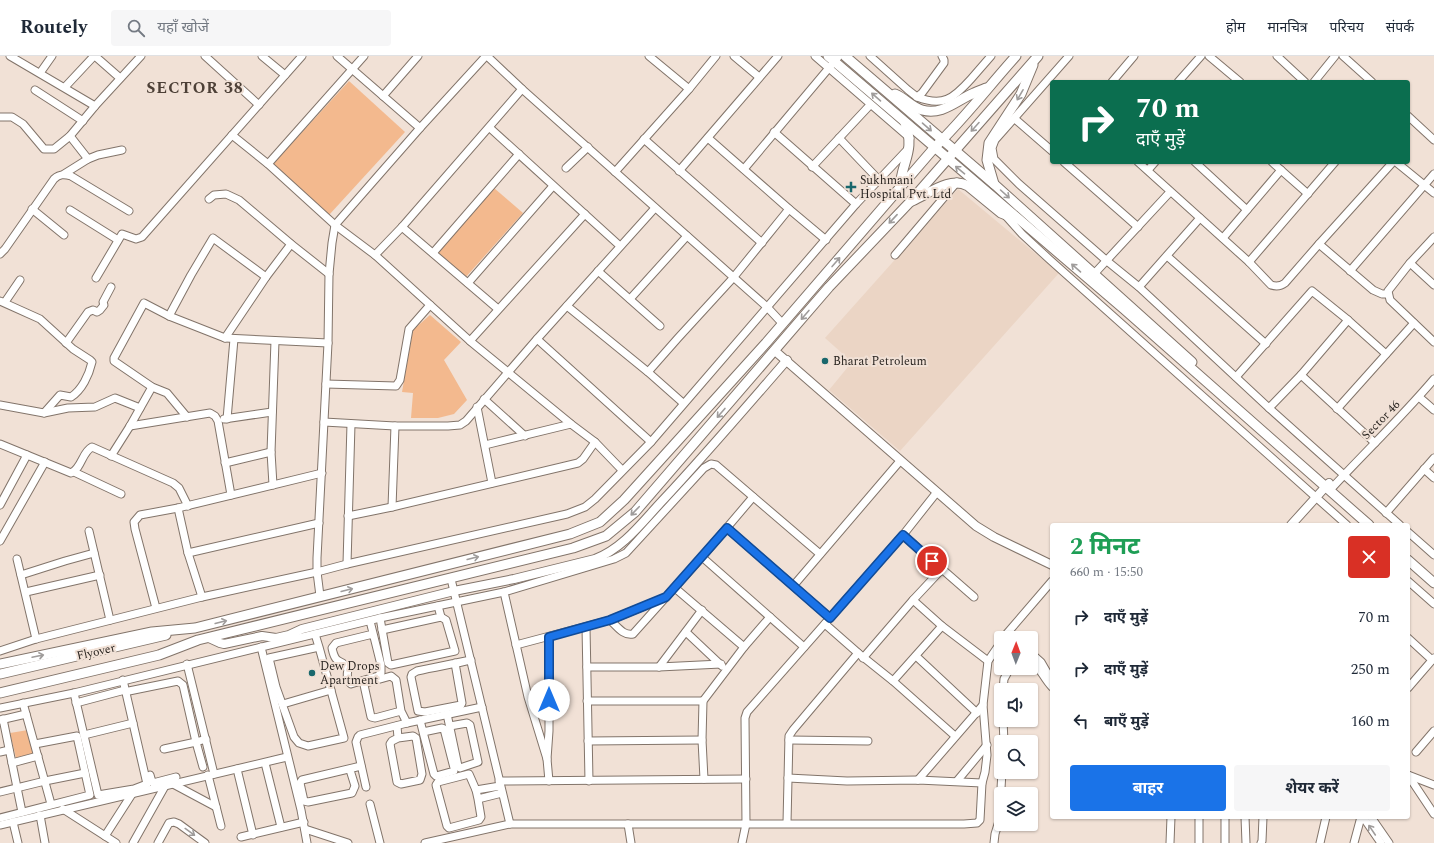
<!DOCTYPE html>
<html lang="hi">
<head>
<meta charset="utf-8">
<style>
  body { margin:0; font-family:Spectral,"Noto Sans Devanagari",serif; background:#f6f6f7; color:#1f2937; height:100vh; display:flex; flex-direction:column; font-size:15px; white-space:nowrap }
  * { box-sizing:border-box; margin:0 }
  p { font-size:13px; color:#747a83 }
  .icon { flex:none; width:22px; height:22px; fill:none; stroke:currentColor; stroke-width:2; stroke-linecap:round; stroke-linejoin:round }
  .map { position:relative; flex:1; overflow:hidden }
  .details { position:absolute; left:1050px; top:467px; width:360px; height:296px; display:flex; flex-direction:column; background:#fff; border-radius:4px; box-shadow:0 1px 3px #0004 }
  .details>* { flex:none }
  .guide { position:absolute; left:1050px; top:24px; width:360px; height:84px; border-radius:4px; box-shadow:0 1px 3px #0004; background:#0b6e4f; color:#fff; overflow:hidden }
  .needle { width:26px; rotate:1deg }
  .buttons { position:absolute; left:994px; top:575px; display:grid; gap:8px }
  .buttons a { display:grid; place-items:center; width:44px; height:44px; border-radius:4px; background:#fff; box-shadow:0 1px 3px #0004; font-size:20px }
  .pin { position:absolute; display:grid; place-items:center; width:34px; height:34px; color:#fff; margin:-17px; border:2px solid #fff; border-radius:50%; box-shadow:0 1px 4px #0007 }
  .me { position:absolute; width:44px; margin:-22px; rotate:0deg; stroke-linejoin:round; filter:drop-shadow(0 0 3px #0008) }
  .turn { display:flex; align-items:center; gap:14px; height:84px; padding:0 20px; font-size:18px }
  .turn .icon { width:52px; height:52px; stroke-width:2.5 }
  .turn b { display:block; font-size:28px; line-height:34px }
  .round { display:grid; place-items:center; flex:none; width:42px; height:42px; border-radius:4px; background:#f6f6f7 }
  .overview { display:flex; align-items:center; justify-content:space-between; height:68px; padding:0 20px }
  h1 { font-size:24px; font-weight:700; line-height:30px; color:#1e9e55 }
  .action { display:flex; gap:8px; margin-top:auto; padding:8px 20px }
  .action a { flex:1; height:46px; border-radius:4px; background:#1a73e8; color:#fff; font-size:16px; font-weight:700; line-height:46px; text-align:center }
  .action a+a { background:#f6f6f7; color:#1f2937 }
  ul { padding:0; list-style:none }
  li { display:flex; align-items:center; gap:12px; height:52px; padding:0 20px }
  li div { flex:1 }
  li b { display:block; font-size:15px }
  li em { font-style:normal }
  header { display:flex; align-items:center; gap:24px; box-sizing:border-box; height:56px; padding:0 20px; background:#fff; border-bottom:1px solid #e0e1e3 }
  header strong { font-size:19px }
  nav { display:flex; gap:22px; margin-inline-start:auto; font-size:14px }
  .search { width:280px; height:36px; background:#f6f6f7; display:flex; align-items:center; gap:10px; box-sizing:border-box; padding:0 14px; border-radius:4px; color:#747a83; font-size:15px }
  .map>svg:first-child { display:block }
  .built { fill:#ebd5c5 }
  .green { fill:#f3b98e }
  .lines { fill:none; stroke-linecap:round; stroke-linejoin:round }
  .minor-casing { stroke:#82746a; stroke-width:9 }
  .tertiary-casing { stroke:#82746a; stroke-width:10 }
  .secondary-casing { stroke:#82746a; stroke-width:11 }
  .minor { stroke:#fff; stroke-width:7 }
  .tertiary { stroke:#fff; stroke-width:8 }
  .secondary { stroke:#fff; stroke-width:9 }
  .oneway { stroke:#9f9c9b }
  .route-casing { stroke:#114b97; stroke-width:10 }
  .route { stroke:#1a73e8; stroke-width:7 }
  .poi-dot { fill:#19676c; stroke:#f1e1d6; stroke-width:1.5 }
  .labels { text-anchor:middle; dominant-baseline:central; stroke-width:4; stroke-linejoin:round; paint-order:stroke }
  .poi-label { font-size:12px; fill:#292420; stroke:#f1e1d6; text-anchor:start }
  .street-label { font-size:12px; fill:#292420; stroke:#f1e1d6 }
  .district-label { font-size:16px; font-weight:bold; letter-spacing:1px; fill:#4d4037; stroke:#f1e1d6 }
</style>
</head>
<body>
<header>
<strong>Routely</strong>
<div class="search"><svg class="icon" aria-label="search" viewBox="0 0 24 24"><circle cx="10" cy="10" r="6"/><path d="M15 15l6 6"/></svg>यहाँ खोजें</div>
<nav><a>होम</a><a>मानचित्र</a><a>परिचय</a><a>संपर्क</a></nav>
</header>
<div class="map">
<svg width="1434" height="787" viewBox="0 0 1434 787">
  <rect width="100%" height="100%" fill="#f1e1d6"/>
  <polygon class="built" points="958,133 1059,217 900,395 829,334 852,306 825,282"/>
  <g class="green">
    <polygon points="349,25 405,76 329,159 273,108"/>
    <polygon points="494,132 523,157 465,222 436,197"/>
    <polygon points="430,259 461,286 444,304 467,344 454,358 438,362 411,362 413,337 402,336 413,274"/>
    <polygon points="28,674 33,699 16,702 10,677"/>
  </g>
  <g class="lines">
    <defs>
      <g id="minor">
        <polyline points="10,0 95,50"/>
        <polyline points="95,0 120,22"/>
        <polyline points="205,0 259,49"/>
        <polyline points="262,0 285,19"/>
        <polyline points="337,0 420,72"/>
        <polyline points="487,0 522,33 767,251 782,267"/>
        <polyline points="649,0 689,33"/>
        <polyline points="734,0 759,21"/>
        <polyline points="815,0 910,82"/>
        <polyline points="870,0 908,34 917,41 922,37 944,7 944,4 942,0"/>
        <polyline points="1069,0 995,84 992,92 994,103 1019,128 1107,205 1139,231 1269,352 1400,469"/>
        <polyline points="1209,0 1240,26"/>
        <polyline points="1277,0 1305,26"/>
        <polyline points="1343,0 1372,26"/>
        <polyline points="40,17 52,0"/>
        <polyline points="1112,26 1134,0"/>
        <polyline points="1178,26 1201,0"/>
        <polyline points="1314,26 1335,0"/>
        <polyline points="65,31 94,0"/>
        <polyline points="35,34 83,65"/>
        <polyline points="383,40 418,0"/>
        <path d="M917,41c26,10 36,2 54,-18 6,-7 13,-15 20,-23"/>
        <polyline points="1408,60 1434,84"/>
        <polyline points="0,61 12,61 23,68 44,93 54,93 70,80 95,50 141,0"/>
        <polyline points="1015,63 1052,95"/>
        <polyline points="490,72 620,190"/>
        <polyline points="774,76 856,148"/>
        <polyline points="232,79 268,108 335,169 375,199 470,285 571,368 595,386 622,414"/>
        <polyline points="70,80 88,103"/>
        <polyline points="708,82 789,153 826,184"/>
        <polyline points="839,82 879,124"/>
        <polyline points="644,83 762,187"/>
        <polyline points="1064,106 1138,171"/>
        <path d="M1138,106l111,100 22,23c6,2 10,1 14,-2l34,-39 74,-82"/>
        <polyline points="1195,106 1247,154"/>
        <polyline points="1272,106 1308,138"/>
        <polyline points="1396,106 1434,137"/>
        <polyline points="268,108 364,0"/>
        <polyline points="812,111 870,49"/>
        <polyline points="566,112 588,91"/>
        <polyline points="744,113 839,0"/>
        <polyline points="1148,114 1155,106"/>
        <polyline points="679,115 778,0"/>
        <polyline points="615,116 689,33 716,0"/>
        <polyline points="64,118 88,103 98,99 122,94"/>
        <polyline points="209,143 214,139 226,138 239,144 291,188 329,218"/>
        <polyline points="32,153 64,179"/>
        <polyline points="70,154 118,184"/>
        <polyline points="1005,159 1022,178 1049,203 1347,469"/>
        <polyline points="402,171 498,253"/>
        <polyline points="1434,181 1410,207 1388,235 1390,244 1434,286"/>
        <polyline points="1223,182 1281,114"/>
        <polyline points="1319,188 1373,234 1382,238 1388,238"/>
        <polyline points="433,197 519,98"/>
        <path d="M0,198l5,-5 49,-70c5,-5 10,-5 17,-3l58,35"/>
        <polyline points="375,199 402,171 522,33"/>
        <polyline points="895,199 957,126"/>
        <polyline points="1167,200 1266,288"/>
        <polyline points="1249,206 1335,106"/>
        <polyline points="1410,207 1434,229"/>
        <polyline points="598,215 660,270"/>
        <polyline points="1350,215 1434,118"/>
        <polyline points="1094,218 1170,136"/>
        <polyline points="96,222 122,178 136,183 142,181 302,0"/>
        <polyline points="468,227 553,130"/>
        <polyline points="1139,231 1200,162"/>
        <polyline points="630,243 687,180"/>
        <path d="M0,245l40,18 33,30 17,11 2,2c-3,13 -10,28 -21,35l-11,-2 -16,18"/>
        <polyline points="5,246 20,224"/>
        <polyline points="567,250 648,316 683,347"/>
        <polyline points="169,260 191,219 213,182 266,221"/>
        <polyline points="225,282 266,221 291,188"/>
        <polyline points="537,283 651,386"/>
        <polyline points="470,285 585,158"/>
        <polyline points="66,287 88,256 93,254 97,256 100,254 104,249 103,246 111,231"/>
        <polyline points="648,316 678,282 733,222 789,153"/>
        <polyline points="1301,319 1375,387"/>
        <polyline points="1236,321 1312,235 1348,264 1386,298"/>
        <polyline points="326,328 396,330 400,324 409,273 430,249"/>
        <polyline points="1419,341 1434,354"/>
        <polyline points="484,343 525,380"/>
        <polyline points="0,349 44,357 68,352 95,351 115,342 140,352"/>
        <polyline points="477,351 492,427"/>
        <polyline points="1269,352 1301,319 1348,264"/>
        <polyline points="1337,353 1414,267"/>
        <polyline points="187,361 167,337 152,331 114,305 114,302 144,247 169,260 225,282 328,287"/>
        <polyline points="224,363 272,356"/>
        <polyline points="227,363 234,283"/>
        <polyline points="324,366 395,370 448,370 460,369 466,365 537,283 655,152"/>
        <polyline points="130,370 210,357 215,360 218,365 231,439"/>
        <path d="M0,388l71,29c11,-5 11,-21 21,-26l81,36 6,5 9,18"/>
        <polyline points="485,389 571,368"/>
        <polyline points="111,400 130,370 152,331"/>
        <polyline points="225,407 271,396"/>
        <polyline points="1424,413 1434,422"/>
        <polyline points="74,416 121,438"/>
        <polyline points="273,429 271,396 275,285"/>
        <path d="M1330,434c34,-37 71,-72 104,-111"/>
        <polyline points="0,449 27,399"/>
        <polyline points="392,451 395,370"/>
        <polyline points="178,452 188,497 202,541"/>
        <polyline points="1386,457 1434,402"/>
        <polyline points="348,460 392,451 578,407 583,403 595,386"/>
        <polyline points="727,472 830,562"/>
        <polyline points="89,475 110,564"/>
        <polyline points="1408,476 1434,499"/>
        <polyline points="903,479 974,541"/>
        <polyline points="0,485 45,406"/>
        <polyline points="188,497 319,467"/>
        <polyline points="702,501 804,591"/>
        <polyline points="17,503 36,583"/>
        <polyline points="347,508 351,368"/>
        <polyline points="21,519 65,505 94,497"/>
        <polyline points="451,523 510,768"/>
        <polyline points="1408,525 1434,548"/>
        <polyline points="794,529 900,405"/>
        <polyline points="675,532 744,591"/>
        <polyline points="26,536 100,519"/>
        <polyline points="504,536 528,641 547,703"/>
        <polyline points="320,540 317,516 317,502 328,287 329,218 332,187 335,169 420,72 486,0"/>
        <polyline points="913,544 942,570 988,605"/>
        <polyline points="156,552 135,473 134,466 140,459 178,452 322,417"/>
        <polyline points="380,562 388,607 391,609 455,595 446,564 441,561"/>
        <path d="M610,564c7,6 13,16 23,14l69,-77 51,-60"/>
        <path d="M370,565l11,44v8l-3,3 -27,8c-5,-4 -4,-10 -3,-15 -7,-12 -12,-2 -16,-21l4,-5 37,-9"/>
        <polyline points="825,568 858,597 893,625 955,680"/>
        <polyline points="586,571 589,725"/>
        <polyline points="382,574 441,561 438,550"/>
        <polyline points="686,576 722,610"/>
        <polyline points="315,578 319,591 269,602 276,631 294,681 299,687 308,690 344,682 319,591"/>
        <polyline points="1003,582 1052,525"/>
        <polyline points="1408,582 1432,604"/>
        <polyline points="516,589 610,564 664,542"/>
        <polyline points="261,591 301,754 307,787"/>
        <polyline points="0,595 36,583 202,541 317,516 347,508 567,458 585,451 595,443 651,386 856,148 908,93"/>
        <polyline points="1031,597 1041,606 1052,625"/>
        <polyline points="916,600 977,657"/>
        <polyline points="863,602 913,544 942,513"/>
        <path d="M1031,605c9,6 13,18 21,26"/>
        <path d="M455,607l7,40 -1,2 -36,7 -7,-1 -7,-34 1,-3 5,-3c18,-4 36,-7 54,-11"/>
        <polyline points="187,608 214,718"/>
        <polyline points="587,611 659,611 721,608"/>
        <polyline points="659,611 702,554"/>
        <polyline points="893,625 942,570"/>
        <polyline points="1408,632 1434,602"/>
        <polyline points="1003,634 1004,623 1010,612"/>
        <polyline points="129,635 178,625 183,629 196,686 206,683"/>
        <polyline points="74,637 98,739 134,733 147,728 123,624"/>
        <polyline points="587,645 703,645"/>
        <polyline points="23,647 51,748"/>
        <polyline points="76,647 125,634"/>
        <polyline points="283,648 331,634"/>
        <polyline points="0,652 74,637 380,562 504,536 614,503 626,497 704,412 711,408 716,409 820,498"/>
        <polyline points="401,655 375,662 371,661 364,629 366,627 391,620 396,624 401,655 407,667"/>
        <polyline points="447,658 458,710 460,712 478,706 470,669 467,667 450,670"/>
        <polyline points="3,663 22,756"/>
        <polyline points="0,664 26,658"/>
        <polyline points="420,664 423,676 442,672 444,673 454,712 454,715 436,720 434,718 423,676"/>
        <polyline points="1003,664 1004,686"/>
        <polyline points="397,670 398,682 392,685 390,688 397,726 401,728 420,724 422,718 416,682 413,680 398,682"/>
        <polyline points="84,679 133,667"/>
        <polyline points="789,684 868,685"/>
        <polyline points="588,685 702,684"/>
        <polyline points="164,693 196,686 203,711"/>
        <polyline points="0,696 9,694"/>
        <polyline points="1416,696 1434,675"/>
        <polyline points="12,707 38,700"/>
        <polyline points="265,707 281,771"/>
        <polyline points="237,713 253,779"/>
        <polyline points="350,714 355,730 352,737 308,746 304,745 300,727 302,724 361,710"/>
        <polyline points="150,719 152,726 153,727 176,721"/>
        <polyline points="208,719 221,770"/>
        <polyline points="1408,719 1434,758"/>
        <polyline points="1408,719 1434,729"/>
        <polyline points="788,722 847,725 918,724 982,727"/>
        <polyline points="704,723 702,684 703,645 744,591 770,561"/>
        <polyline points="918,724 983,649"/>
        <polyline points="499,725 746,723"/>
        <polyline points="549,725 547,703 549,675 549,581"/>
        <polyline points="957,725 987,689"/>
        <polyline points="173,728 216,751"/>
        <polyline points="366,731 356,686 358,681 360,679 407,667 482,651"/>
        <polyline points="476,734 500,730"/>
        <polyline points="0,736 45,725 85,717"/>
        <polyline points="478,743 476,734 469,718 438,726 436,729 447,770 449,772 479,764 481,761 478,743 502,737"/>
        <polyline points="370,748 380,787"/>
        <polyline points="63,753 116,787"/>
        <polyline points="40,759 45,787"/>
        <polyline points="1199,761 1199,787"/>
        <polyline points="1225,761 1225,787"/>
        <polyline points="1245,761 1246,787"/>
        <polyline points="1363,761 1381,787"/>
        <polyline points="1371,761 1389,787"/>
        <polyline points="0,762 90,739 77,680 35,688"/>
        <polyline points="13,766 18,787"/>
        <polyline points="787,767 789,680 793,674 858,597"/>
        <polyline points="628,768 631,787"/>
        <polyline points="0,769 287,701"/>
        <polyline points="305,773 348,787"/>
        <polyline points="105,780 132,738"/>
        <polyline points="241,781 304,766"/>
        <polyline points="133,787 165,730"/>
        <polyline points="158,787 169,767 174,766 179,768 205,787"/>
        <polyline points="425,787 510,768 964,768 977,767 980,764 982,727 985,716 987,699 983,649 988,605 1001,586"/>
        <polyline points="742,787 746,768 745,662 747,656 903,479 937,436"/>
        <polyline points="994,787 995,778 999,765 1002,716"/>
        <polyline points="1170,787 1171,761"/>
        <polyline points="1261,787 1262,785 1263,761"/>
        <polyline points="1320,787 1326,761"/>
        <polyline points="1354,787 1361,761"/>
      </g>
      <g id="tertiary">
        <polyline points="775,295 976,470 994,481 1052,509"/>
        <polyline points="1291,469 1329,427"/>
        <path d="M209,582l11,5 4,1 38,-8 14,2 13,-3 13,-6 152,-38 60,-12 81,-20c29,-11 48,-38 69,-60 42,-45 82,-92 123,-139"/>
      </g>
      <g id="secondary">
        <polyline points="828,0 1124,253 1369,469"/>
        <polyline points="845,0 994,128 1192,306"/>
        <path d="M895,38c10,4 17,13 27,16 20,6 35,-10 52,-17 4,-2 8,-3 12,-5"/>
        <polyline points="994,128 987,104 989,87 1021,38 1033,9"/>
        <path d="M900,132c1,-26 16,-37 5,-65"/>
        <path d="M912,145c17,-7 37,-25 56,-15l33,27 15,6"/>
        <polyline points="1408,504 1434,527"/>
        <path d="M0,608l152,-32 43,-4 375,-94 30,-12 24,-22 142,-157 169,-196c29,-28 54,-61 81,-91"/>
        <polyline points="0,618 166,579"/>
        <polyline points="0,637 159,599 198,584 573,492 606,480 635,456 829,231 909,147 1038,0"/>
      </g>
    </defs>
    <use href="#minor" class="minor-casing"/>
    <use href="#tertiary" class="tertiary-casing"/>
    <use href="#secondary" class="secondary-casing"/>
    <use href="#minor" class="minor"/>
    <use href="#tertiary" class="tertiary"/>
    <use href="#secondary" class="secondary"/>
  </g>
  <defs><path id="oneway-shaft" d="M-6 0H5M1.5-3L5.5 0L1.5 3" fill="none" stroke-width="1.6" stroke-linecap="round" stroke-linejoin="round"/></defs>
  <g class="oneway">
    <use href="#oneway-shaft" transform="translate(1020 39) rotate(120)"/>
    <use href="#oneway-shaft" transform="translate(876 41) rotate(-139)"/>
    <use href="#oneway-shaft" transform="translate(927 71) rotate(41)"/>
    <use href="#oneway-shaft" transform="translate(975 71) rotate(132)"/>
    <use href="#oneway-shaft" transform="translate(960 114) rotate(-140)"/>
    <use href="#oneway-shaft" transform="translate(1005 138) rotate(42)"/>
    <use href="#oneway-shaft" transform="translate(893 163) rotate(133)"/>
    <use href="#oneway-shaft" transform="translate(836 206) rotate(-49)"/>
    <use href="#oneway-shaft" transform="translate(1076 212) rotate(-139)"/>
    <use href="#oneway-shaft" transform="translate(805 259) rotate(131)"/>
    <use href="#oneway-shaft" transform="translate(721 357) rotate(131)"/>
    <use href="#oneway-shaft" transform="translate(635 455) rotate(134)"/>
    <use href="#oneway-shaft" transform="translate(473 502) rotate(-14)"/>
    <use href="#oneway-shaft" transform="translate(347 534) rotate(-14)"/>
    <use href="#oneway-shaft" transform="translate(221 566) rotate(-14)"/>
    <use href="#oneway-shaft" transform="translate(38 600) rotate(-12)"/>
    <use href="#oneway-shaft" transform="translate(1372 774) rotate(-124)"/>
    <use href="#oneway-shaft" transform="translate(190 776) rotate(36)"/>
  </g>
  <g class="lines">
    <defs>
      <polyline id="route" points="549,644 549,581 610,564 666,541 727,472 830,562 903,479 932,505"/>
    </defs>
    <use href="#route" class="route-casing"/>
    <use href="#route" class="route"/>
  </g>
  <g class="poi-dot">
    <path d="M849 125h4v4h4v4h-4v4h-4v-4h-4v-4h4z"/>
    <circle cx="825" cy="305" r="4"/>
    <circle cx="312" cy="617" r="4"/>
  </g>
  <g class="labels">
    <g class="poi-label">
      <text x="860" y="124">Sukhmani<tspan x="860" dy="14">Hospital Pvt. Ltd</tspan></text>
      <text x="833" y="305">Bharat Petroleum</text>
      <text x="320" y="610">Dew Drops<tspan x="320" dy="14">Apartment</tspan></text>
    </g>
    <g class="street-label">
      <text transform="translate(1381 364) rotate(-46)">Sector 46</text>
      <text transform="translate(96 596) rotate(-13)">Flyover</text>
    </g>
    <g class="district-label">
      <text x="195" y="32">SECTOR 38</text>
    </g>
  </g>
</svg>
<div class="buttons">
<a><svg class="needle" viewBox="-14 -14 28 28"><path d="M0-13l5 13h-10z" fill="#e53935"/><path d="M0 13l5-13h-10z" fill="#747a83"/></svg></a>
<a><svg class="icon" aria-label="sound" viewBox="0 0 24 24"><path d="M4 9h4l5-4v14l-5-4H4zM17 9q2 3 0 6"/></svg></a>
<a><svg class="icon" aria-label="search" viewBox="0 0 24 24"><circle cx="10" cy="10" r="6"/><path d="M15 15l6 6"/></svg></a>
<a><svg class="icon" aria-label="layers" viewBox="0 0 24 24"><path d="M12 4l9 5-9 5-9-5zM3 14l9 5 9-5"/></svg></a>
</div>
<div class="pin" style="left:932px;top:505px;background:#d93025"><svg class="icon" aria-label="arrive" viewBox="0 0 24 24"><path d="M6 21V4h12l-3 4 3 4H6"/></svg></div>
<svg class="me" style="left:549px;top:644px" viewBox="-20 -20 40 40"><circle r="19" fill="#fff"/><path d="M0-13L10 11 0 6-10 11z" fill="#1a73e8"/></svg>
<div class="guide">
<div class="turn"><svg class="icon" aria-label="right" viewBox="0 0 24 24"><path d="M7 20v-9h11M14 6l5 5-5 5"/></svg><div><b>70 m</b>दाएँ मुड़ें</div></div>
</div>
<section class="details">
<div class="overview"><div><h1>2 मिनट</h1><p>660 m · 15:50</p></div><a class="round" style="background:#d93025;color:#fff"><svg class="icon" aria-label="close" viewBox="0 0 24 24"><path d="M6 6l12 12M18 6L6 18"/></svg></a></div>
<ul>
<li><svg class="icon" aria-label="right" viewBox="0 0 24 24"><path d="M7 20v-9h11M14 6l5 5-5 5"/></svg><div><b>दाएँ मुड़ें</b></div><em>70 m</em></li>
<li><svg class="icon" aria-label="right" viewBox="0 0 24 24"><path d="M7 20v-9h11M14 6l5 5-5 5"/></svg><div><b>दाएँ मुड़ें</b></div><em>250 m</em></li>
<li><svg class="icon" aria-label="left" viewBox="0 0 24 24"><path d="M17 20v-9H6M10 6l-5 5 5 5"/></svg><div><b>बाएँ मुड़ें</b></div><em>160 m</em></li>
</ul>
<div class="action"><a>बाहर</a><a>शेयर करें</a></div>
</section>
</div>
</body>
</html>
